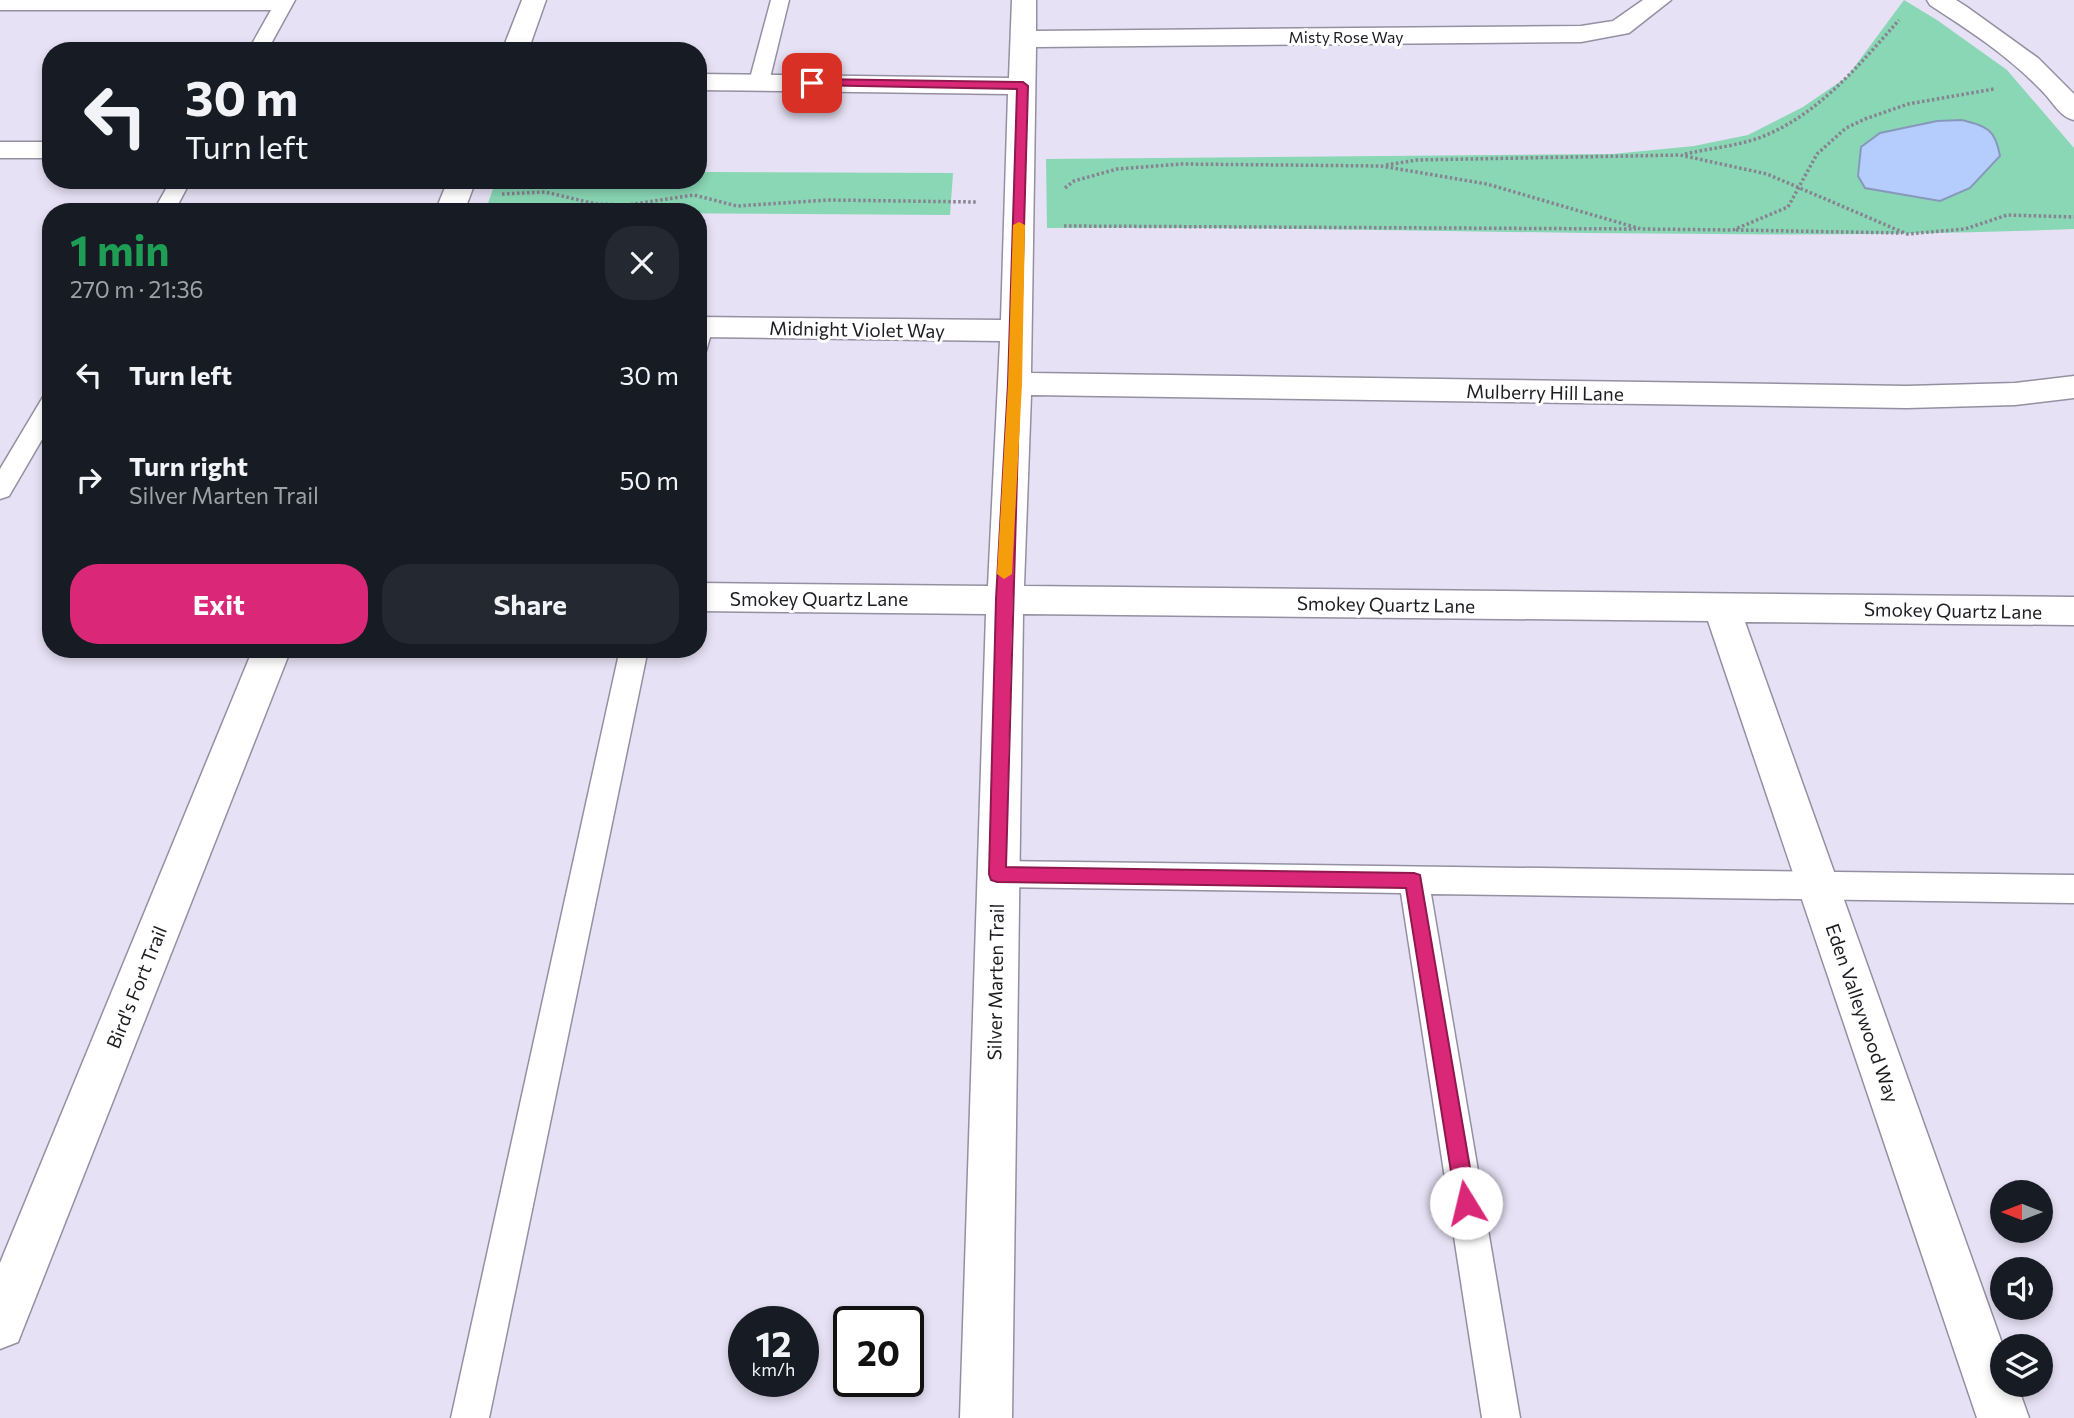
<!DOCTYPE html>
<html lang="en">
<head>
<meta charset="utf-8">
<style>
  body { margin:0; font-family:Commissioner,sans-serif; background:#242831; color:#f1f3f6; height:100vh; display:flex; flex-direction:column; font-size:26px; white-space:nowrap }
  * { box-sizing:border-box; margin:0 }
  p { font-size:23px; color:#9ea1a6 }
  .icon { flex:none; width:38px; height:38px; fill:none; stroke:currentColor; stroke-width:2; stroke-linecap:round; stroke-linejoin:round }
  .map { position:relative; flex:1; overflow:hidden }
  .sheet { position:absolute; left:42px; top:203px; width:665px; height:455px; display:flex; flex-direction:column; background:#171b24; border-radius:28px; box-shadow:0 4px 10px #0003 }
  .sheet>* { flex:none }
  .guide { position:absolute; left:42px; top:42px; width:665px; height:147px; border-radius:28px; box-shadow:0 4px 10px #0003; background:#171b24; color:#f1f3f6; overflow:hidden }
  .needle { width:46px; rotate:270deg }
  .buttons { position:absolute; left:1990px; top:1180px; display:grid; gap:14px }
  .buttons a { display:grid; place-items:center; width:63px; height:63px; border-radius:50%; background:#171b24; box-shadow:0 4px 10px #0003; font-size:35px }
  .speed { position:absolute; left:728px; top:1306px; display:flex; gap:14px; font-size:35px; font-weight:700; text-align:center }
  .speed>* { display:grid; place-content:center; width:91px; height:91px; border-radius:50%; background:#171b24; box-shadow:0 4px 10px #0003; line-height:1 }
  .speed small { font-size:18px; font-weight:400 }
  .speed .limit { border:4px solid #111; border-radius:10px; background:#fff; color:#111 }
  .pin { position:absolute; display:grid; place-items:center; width:60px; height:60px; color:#fff; margin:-30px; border-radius:14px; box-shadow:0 4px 10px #0006 }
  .me { position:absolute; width:77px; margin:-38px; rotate:351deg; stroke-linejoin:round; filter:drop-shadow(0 0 5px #0008) }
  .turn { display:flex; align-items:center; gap:24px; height:147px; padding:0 28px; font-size:32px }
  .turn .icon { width:91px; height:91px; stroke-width:2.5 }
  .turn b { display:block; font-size:49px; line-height:60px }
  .round { display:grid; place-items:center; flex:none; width:74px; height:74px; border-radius:28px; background:#242831 }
  .headline { display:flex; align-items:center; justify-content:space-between; height:119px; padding:0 28px }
  h1 { font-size:42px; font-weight:700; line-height:52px; color:#1e9e55 }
  .primary-button { display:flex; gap:14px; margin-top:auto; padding:14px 28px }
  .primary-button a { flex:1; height:80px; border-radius:28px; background:#db2777; color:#fff; font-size:28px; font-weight:700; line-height:80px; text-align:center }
  .primary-button a+a { background:#242831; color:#f1f3f6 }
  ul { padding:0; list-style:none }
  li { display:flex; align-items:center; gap:21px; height:105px; padding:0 28px }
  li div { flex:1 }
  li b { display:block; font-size:26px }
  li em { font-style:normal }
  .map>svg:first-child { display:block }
  .green { fill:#89d7b5 }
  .water { fill:#b5cdfc; stroke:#8898bb; stroke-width:2 }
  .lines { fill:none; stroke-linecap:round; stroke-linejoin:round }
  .lane-casing { stroke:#948fa1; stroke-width:3 }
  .street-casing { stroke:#948fa1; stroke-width:3 }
  .secondary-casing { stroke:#948fa1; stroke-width:3 }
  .path { stroke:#878391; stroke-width:3.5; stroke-dasharray:2.5 2.5; stroke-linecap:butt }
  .lane { fill:#fff; fill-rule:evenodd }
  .street { fill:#fff; fill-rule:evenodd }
  .secondary { fill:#fff; fill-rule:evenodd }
  .route { fill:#db2777; stroke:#8e194d; stroke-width:2 }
  .slow { fill:#f59e0b }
  .labels { text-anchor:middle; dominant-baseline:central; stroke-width:6; stroke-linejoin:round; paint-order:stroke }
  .far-street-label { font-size:16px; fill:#1e1c23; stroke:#fff }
  .street-label { font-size:19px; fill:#1e1c23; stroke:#fff }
</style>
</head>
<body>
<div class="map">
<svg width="2074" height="1418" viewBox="0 0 2074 1418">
  <rect width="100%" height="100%" fill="#e6e1f4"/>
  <g class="green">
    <path d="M1904,0l33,20 70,50 67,78v81c-342,14 -685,-4 -1027,-1l-1,-69 567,-5 81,-8 54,-11 55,-28 44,-30z"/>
    <polygon points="698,172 953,173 950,215 485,212 496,180 698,180"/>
  </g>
  <path class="water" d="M1962,120c26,7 33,9 38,36l-30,32 -30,13 -75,-13 -7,-12 3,-29 19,-14 57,-12z"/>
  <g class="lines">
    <defs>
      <g id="lane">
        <polygon points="0,0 295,0 267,51 248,51 271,10 0,10"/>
        <polygon points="771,0 789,0 769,82 759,88 749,82"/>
        <polygon points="171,180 191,180 174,212 153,212"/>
        <polygon points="702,319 710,322 713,327 706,351 698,354 698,320"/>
        <polygon points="51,395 51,424 9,496 0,499 0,469 43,397"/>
        <polygon points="620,649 648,649 489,1418 451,1418"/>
        <polygon points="997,861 2074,875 2074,903 1431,894 1520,1418 1482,1418 1401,893 997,887 986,883 982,874 986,865"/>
      </g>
      <g id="street">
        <polygon points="1012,0 1036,0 1036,31 1581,26 1613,21 1643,0 1671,0 1629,33 1581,42 1036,47 1031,373 1907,386 2015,383 2074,376 2074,398 2015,405 1907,408 1031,395 1024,586 2074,597 2074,625 1745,622 2003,1346 2002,1384 2017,1384 2029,1418 1977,1418 1708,621 1023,614 1012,1418 960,1418 986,614 698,611 698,583 988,586 1000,341 698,337 698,317 1001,320 1008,94 698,90 698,74 1009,78"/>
        <path d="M1927,0h29l11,7 71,51 36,36v26c-14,-3 -21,-18 -31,-28 -33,-35 -73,-61 -113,-87z"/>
        <rect x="0" y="142" width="51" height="16"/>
      </g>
      <g id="secondary">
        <polygon points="522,0 546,0 528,51 502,51"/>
        <polygon points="448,180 476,180 464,212 435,212"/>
        <polygon points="253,649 291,649 18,1342 0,1349 0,1263"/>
      </g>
    </defs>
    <use href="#lane" class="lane-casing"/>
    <use href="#street" class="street-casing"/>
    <use href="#secondary" class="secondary-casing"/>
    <g class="path">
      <path d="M1685,154c26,-6 54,-8 79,-18 56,-23 96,-72 135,-116"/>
      <polyline points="1386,165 1417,160 1680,155 1767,174 1907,234 1965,229 2007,215 2074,217"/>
      <polyline points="1065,188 1074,181 1117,169 1182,164 1381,166 1487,184 1641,229 1733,230 1788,207 1817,154 1846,128 1865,119 1908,104 1994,89"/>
      <polyline points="502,194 545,192 596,204 627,205 694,195 737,206 828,200 976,202"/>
      <polyline points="1064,226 1636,229"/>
      <polyline points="1736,230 1902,233"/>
    </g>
    <use href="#lane" class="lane"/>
    <use href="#street" class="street"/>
    <use href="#secondary" class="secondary"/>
  </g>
  <path class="route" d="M812,79l211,3 5,4c-6,260 -17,520 -22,781l408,6 6,2 56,328 -3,7 -7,3 -7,-3 -3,-7 -50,-315 -409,-6 -6,-2 -2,-6 7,-275 12,-215 9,-295 -209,-4v-5z"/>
  <polygon class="slow" points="1019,222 1025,225 1022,384 1012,574 1004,579 997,574 1008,384 1013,225"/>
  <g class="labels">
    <g class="far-street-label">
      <text x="1346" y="36">Misty Rose Way</text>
    </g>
    <g class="street-label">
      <text transform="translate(857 329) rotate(1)">Midnight Violet Way</text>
      <text transform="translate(1545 392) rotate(1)">Mulberry Hill Lane</text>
      <text x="819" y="598">Smokey Quartz Lane</text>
      <text transform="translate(1386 604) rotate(1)">Smokey Quartz Lane</text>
      <text transform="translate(1953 610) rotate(1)">Smokey Quartz Lane</text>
      <text transform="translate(995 982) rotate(-89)">Silver Marten Trail</text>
      <text transform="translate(136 987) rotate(-68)">Bird's Fort Trail</text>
      <text transform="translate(1863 1013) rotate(71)">Eden Valleywood Way</text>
    </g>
  </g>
</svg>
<div class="buttons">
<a><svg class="needle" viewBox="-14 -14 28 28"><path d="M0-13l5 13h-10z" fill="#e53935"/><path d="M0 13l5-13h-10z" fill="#9ea1a6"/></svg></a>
<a><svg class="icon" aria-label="sound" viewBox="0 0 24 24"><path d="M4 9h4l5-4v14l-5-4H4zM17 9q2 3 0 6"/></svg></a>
<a><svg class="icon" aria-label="layers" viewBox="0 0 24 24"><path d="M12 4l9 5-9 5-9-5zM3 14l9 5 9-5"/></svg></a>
</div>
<div class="speed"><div>12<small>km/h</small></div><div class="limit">20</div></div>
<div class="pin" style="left:812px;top:83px;background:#d93025"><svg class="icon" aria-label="arrive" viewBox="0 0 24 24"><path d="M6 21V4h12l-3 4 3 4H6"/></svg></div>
<svg class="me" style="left:1466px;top:1203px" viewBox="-20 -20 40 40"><circle r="19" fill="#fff"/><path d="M0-13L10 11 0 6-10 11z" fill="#db2777"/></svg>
<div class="guide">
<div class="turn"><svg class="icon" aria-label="left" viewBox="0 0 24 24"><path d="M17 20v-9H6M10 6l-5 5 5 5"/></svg><div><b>30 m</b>Turn left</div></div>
</div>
<section class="sheet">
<div class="headline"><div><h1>1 min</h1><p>270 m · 21:36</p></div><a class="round"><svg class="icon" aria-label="close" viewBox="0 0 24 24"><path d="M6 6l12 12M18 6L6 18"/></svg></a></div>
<ul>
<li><svg class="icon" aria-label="left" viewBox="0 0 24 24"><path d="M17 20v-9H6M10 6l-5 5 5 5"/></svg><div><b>Turn left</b></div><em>30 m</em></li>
<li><svg class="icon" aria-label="right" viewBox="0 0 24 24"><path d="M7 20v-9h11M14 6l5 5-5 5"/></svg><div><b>Turn right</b><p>Silver Marten Trail</p></div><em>50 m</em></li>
</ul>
<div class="primary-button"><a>Exit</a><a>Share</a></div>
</section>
</div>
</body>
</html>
